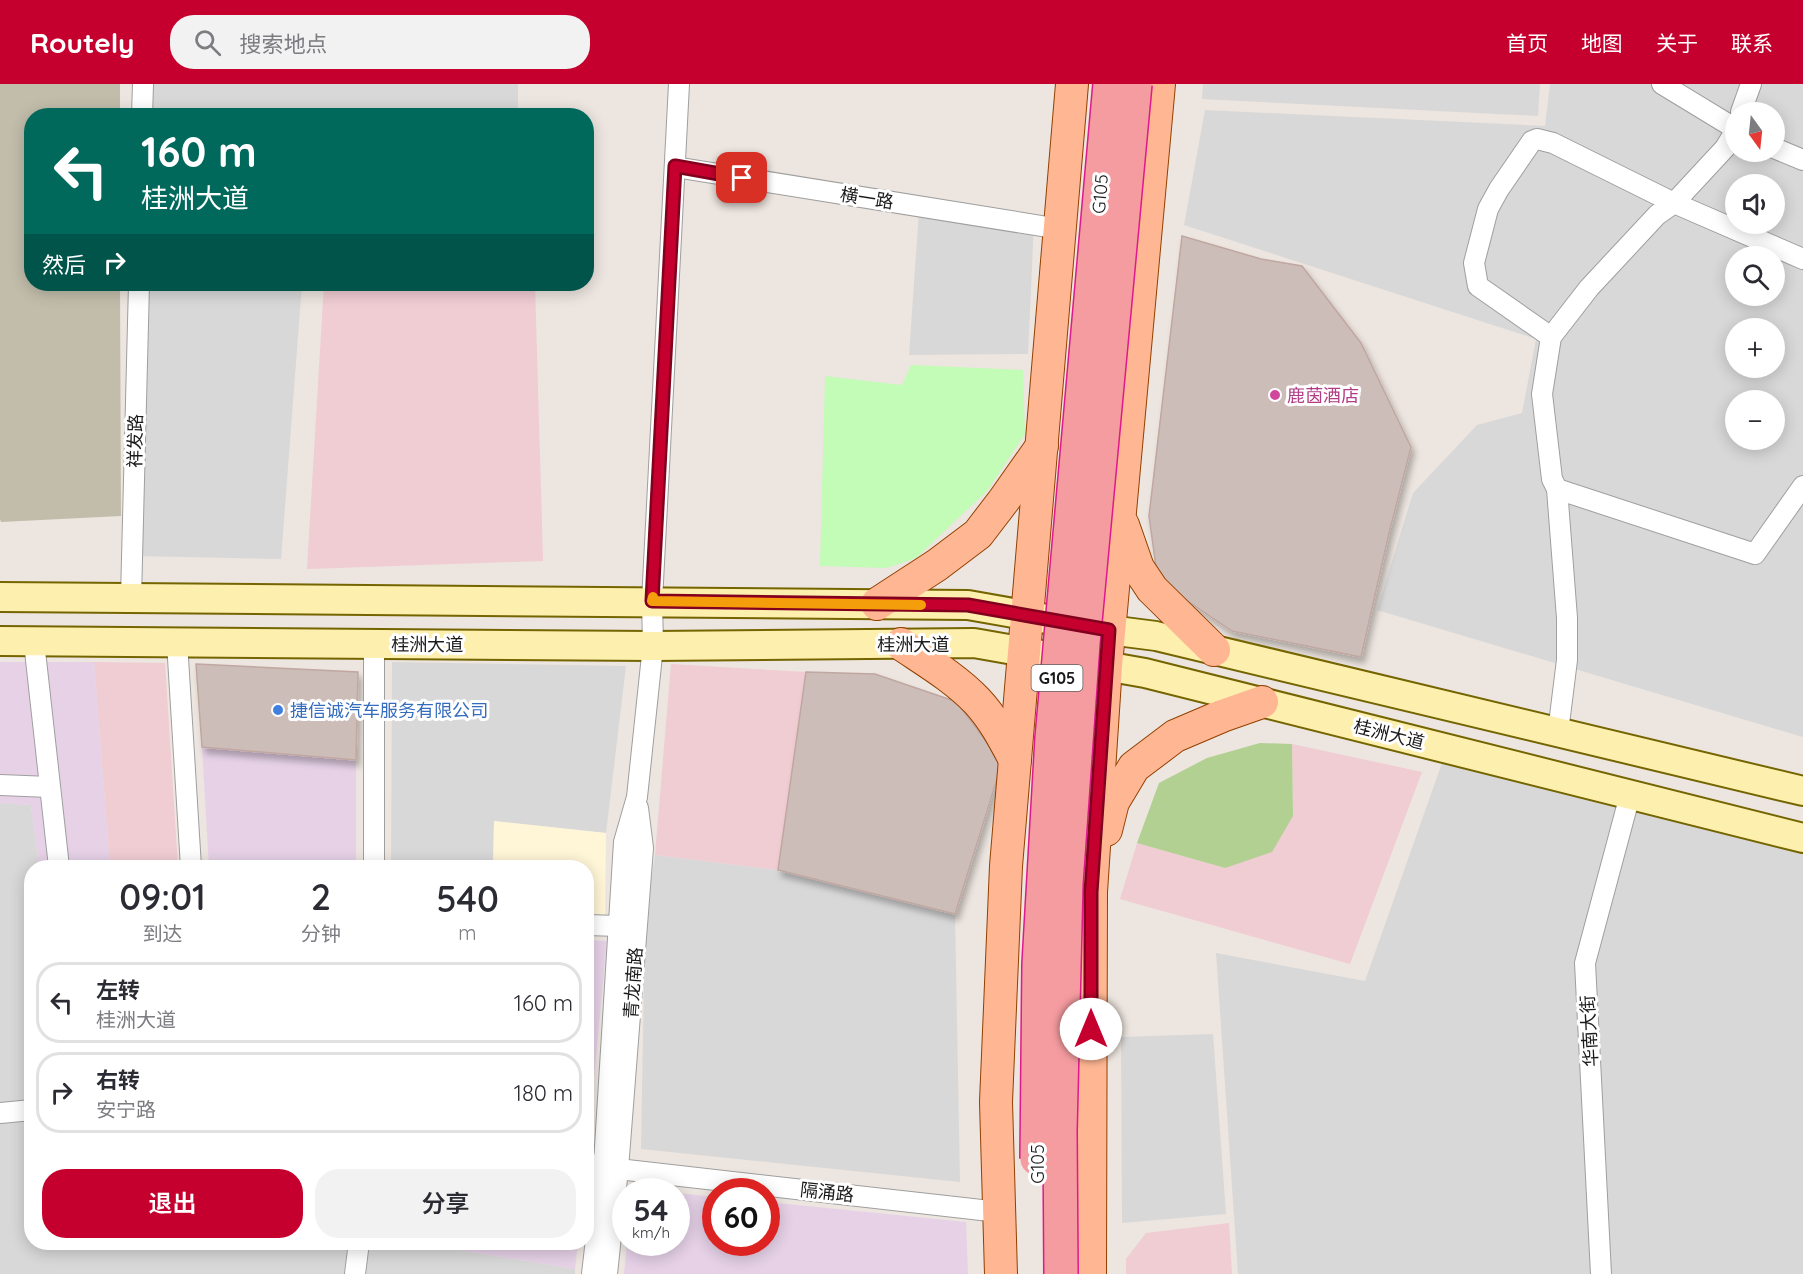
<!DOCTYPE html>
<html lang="zh">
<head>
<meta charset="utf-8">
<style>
  body { margin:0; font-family:Quicksand,"Noto Sans SC",sans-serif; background:#f2f2f3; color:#2b2b33; height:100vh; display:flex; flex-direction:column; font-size:22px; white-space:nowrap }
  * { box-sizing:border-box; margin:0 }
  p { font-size:20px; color:#7c7c81 }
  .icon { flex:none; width:33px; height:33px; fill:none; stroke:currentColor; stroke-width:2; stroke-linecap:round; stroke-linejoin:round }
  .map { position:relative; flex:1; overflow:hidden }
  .side { position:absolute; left:24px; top:776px; width:570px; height:390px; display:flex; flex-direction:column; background:#fff; border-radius:24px; box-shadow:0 3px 15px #0003 }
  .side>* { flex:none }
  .hud { position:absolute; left:24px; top:24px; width:570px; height:183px; border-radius:24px; box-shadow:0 3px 15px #0003; background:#00695c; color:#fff; overflow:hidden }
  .needle { width:39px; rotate:165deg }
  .tools { position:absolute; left:1725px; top:18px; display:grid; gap:12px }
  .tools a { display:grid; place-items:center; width:60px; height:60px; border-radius:50%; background:#fff; box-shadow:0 3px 15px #0003; font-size:30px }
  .speed { position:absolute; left:612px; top:1094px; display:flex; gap:12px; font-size:30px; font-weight:700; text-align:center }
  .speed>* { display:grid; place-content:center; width:78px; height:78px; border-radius:50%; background:#fff; box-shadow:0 3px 15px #0003; line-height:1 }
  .speed small { font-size:15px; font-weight:400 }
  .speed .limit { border:9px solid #d22; background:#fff; color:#111 }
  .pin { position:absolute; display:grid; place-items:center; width:51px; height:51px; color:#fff; margin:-26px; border-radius:12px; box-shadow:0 3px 9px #0006 }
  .me { position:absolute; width:66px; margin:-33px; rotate:0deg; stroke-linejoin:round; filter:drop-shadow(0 0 4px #0008) }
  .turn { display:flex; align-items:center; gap:21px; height:126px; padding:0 18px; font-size:27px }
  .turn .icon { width:78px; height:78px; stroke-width:2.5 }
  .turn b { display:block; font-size:42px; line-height:51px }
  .then { display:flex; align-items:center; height:57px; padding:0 18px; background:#0003; gap:12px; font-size:22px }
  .eta { display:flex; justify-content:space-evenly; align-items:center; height:102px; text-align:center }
  .eta b { font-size:36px; font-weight:600; line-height:42px }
  .button { display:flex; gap:12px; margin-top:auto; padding:12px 18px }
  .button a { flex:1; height:69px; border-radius:24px; background:#c6002e; color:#fff; font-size:24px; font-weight:600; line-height:69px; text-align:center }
  .button a+a { background:#f2f2f3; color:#2b2b33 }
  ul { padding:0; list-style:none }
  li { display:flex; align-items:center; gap:18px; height:81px; margin:0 12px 9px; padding:0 6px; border:3px solid #e1e1e2; border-radius:24px }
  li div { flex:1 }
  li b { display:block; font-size:22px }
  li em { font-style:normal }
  header { display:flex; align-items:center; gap:36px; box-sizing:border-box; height:84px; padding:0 30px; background:#c6002e; color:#fff }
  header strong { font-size:28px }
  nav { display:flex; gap:33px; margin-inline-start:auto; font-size:21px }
  .search { width:420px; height:54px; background:#f2f2f3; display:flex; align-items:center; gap:15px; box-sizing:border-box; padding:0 21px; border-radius:24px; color:#7c7c81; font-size:22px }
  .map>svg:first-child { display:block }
  .residential { fill:#d9d8d8; fill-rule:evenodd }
  .commercial { fill:#f0ccd3 }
  .industrial { fill:#e6d1e7 }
  .education { fill:#fff6d7 }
  .construction { fill:#c2bdab }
  .forest { fill:#b2d091 }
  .park { fill:#c2fcb7 }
  .building { fill:#cdbdb8; stroke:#c0a7a1; stroke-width:1.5; filter:url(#shadow) }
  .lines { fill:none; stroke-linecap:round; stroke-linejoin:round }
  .minor-casing { stroke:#9f9f9f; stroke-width:22 }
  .secondary-casing { stroke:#746500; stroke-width:32 }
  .primary-casing { stroke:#924000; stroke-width:34 }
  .minor { stroke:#fff; stroke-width:20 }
  .secondary { stroke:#fdefae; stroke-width:28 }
  .primary { stroke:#ffb793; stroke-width:32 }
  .trunk-bridge-casing { stroke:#df198b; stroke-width:36; stroke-linecap:butt }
  .trunk-bridge { stroke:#f59ca0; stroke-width:33 }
  .route-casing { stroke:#81001e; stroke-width:15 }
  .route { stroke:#c6002e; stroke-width:10 }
  .slow { stroke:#f59e0b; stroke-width:10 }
  .hotel-dot { fill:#d1479c; stroke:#fff; stroke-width:2 }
  .shop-dot { fill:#3f7fe0; stroke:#fff; stroke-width:2 }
  .labels { text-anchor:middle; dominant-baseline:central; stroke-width:6; stroke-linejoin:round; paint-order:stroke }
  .shield { fill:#fff; stroke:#5f5f5f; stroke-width:1.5 }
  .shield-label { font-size:16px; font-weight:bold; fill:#1b1b1b }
  .street-label { font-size:18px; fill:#1b1b1b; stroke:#fff }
  .hotel-label { font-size:18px; fill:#b23c85; stroke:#fff; text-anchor:start }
  .shop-label { font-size:18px; fill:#366cbe; stroke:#fff; text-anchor:start }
</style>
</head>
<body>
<header>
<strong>Routely</strong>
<div class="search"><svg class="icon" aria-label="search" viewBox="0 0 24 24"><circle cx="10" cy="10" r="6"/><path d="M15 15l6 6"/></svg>搜索地点</div>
<nav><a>首页</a><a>地图</a><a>关于</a><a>联系</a></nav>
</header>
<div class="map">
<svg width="1803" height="1190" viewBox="0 0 1803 1190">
  <defs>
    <filter id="shadow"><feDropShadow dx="3.5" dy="6" stdDeviation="3" flood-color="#0004"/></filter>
  </defs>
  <rect width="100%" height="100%" fill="#ede5df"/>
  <g class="residential">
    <rect x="133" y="0" width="385" height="31"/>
    <polygon points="1203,0 1540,0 1538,32 1202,15"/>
    <path d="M1550,0h253v653l-426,-127 36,-117 64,-68 45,-12 14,-74 -352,-114 21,-115 340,16zM1736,28h38v40h-38zM1736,100h38v40h-38zM1736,172h38v40h-38zM1736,244h38v40h-38zM1736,316h38v40h-38z"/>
    <polygon points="919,127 1034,139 1028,270 909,271"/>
    <polygon points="134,200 302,200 281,475 134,472"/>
    <polygon points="392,578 626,582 606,749 494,737 493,783 391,783"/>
    <polygon points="1443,676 1803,764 1803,1190 1238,1190 1216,869 1365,897"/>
    <polygon points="0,719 31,721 39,783 32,783 32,1158 409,1158 575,1185 575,1190 0,1190"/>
    <polygon points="655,771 778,786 955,830 960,1098 641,1065 645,837"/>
    <polygon points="1213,950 1226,1130 1122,1139 1121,953"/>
  </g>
  <g class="commercial">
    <polygon points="324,200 535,200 543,477 307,485"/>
    <polygon points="94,578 165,579 178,783 110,783"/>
    <polygon points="671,580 806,588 778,786 655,771"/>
    <polygon points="1292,660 1422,688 1350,880 1120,815 1137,759 1225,784 1293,732"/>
    <polygon points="1229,1139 1232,1190 1126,1190 1126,1175 1146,1149"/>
  </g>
  <g class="industrial">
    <polygon points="0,578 94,578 110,783 39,783 31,721 0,719"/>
    <polygon points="202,663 356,676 356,783 209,783"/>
    <polygon points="586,856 607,857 587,1068 586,1068"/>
    <polygon points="677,1109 715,1113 716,1158 766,1158 767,1118 966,1138 968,1190 624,1190 627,1158 676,1158"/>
    <polygon points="409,1158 578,1158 575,1185"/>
  </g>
  <polygon class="education" points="494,737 606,749 605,831 587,830 586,783 493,783"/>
  <polygon class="construction" points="0,0 120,0 120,31 32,32 32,200 120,200 121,432 1,438 0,435"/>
  <polygon class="forest" points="1260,659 1292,660 1293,732 1272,768 1225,784 1137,759 1159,699 1207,674"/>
  <polygon class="park" points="911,281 1023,286 1025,350 987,407 916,474 887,484 820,482 825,292 902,301"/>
  <g class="building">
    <polygon points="1182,152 1261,175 1302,182 1361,259 1411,363 1389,449 1361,573 1232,547 1158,497 1149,432"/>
    <polygon points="196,580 358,588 356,676 202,663"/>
    <polygon points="806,588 875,590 957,618 1002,679 955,830 778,786"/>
  </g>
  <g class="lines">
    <defs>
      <g id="minor">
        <polyline points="1662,0 1736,45"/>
        <polyline points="1741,28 1751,0"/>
        <polyline points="142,32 143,0"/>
        <polyline points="1774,64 1803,76"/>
        <polyline points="675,83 1060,145"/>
        <polyline points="1551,253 1478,202 1474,179 1488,125 1499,105 1532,57 1537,55 1553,59 1674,119 1803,175"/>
        <polyline points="1557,405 1755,470 1803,402"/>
        <polyline points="131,514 139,200"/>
        <polyline points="34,558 59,783"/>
        <polyline points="177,558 191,783"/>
        <polyline points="374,560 374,783"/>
        <polyline points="1558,648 1567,576 1567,534 1557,405 1552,395 1542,310 1551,253 1589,204 1657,131 1674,119 1725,64 1736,46"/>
        <polyline points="0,701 50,703"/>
        <polyline points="586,841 619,842"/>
        <polyline points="0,1029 32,1026"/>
        <polyline points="586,1079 618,1085 999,1128"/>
        <polyline points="355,1190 359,1158"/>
        <polyline points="592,1190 603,1095 624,758 637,713 653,562 652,517 679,0"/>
        <polyline points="607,1190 618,1085 643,764 638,724"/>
        <polyline points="1601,1190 1585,879 1630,711"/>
      </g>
      <g id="secondary">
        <polyline points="0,513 968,521 1109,546 1156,552 1803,707"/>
        <polyline points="0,557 653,562 974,559 1145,589 1803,754"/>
      </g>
      <g id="primary">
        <polyline points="1123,441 1138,484 1152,505 1214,566"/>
        <polyline points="877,520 937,481 978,450 1004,416 1042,362"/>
        <path d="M901,560c25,17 54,34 76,57 16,17 27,38 38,59"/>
        <polyline points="1106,746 1113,718 1134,683 1175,652 1222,632 1262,618"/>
        <polyline points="1001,1190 996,1018 1006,782 1072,0"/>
        <polyline points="1090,1190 1091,808 1106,581 1159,0"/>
      </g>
    </defs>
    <use href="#minor" class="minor-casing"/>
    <use href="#secondary" class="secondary-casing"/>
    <use href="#primary" class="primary-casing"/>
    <use href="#minor" class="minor"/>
    <use href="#secondary" class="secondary"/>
    <use href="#primary" class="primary"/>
    <defs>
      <g id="trunk-bridge">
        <polyline points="1037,1075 1039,880 1052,654 1110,0"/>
        <polyline points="1061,1190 1060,1046 1066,799 1083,559 1135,0"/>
      </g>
    </defs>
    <use href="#trunk-bridge" class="trunk-bridge-casing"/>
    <use href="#trunk-bridge" class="trunk-bridge"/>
  </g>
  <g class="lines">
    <defs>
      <polyline id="route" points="742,94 675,82 652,517 968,521 1109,546 1091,808 1091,945"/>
    </defs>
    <use href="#route" class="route-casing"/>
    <use href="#route" class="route"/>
    <polyline class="slow" points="653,513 652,517 921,521"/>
  </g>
  <circle class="hotel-dot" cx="1275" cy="311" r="6"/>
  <circle class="shop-dot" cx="278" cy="626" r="6"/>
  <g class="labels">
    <rect class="shield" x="1031.5" y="581" width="51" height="26" rx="4.5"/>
    <g class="shield-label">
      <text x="1057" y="594">G105</text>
    </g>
    <g class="street-label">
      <text transform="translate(1100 110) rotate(-85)">G105</text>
      <text transform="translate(867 114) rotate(9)">横一路</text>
      <text transform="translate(135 357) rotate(-89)">祥发路</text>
      <text x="427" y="560">桂洲大道</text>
      <text x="913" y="560">桂洲大道</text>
      <text transform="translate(1389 650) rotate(14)">桂洲大道</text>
      <text transform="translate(633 899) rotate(-86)">青龙南路</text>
      <text transform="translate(1589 947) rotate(-93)">华南大街</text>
      <text transform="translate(1037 1080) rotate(-90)">G105</text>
      <text transform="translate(827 1108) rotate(6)">隔涌路</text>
    </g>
    <g class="hotel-label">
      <text x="1287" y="311">鹿茵酒店</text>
    </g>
    <g class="shop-label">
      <text x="290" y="626">捷信诚汽车服务有限公司</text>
    </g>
  </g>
</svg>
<div class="tools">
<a><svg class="needle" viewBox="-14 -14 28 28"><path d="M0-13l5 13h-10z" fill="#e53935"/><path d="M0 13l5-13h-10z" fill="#7c7c81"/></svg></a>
<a><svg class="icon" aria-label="sound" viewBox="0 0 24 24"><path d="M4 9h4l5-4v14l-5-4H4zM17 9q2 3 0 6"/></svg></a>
<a><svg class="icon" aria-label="search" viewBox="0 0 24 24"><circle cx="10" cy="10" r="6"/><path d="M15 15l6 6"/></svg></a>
<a>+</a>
<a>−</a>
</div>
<div class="speed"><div>54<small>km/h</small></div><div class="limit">60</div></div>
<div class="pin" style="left:742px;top:94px;background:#d93025"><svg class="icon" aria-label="arrive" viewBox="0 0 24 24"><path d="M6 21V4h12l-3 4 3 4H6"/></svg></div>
<svg class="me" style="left:1091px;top:945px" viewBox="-20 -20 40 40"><circle r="19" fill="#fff"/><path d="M0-13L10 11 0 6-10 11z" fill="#c6002e"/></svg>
<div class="hud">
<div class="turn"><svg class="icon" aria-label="left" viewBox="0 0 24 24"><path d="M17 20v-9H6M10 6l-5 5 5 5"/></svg><div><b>160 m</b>桂洲大道</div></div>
<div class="then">然后<svg class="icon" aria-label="right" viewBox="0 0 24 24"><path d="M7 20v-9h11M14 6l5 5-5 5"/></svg></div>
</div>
<section class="side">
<div class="eta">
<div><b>09:01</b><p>到达</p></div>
<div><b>2</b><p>分钟</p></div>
<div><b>540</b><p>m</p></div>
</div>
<ul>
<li><svg class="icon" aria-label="left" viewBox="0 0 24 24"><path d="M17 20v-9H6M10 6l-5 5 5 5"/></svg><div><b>左转</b><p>桂洲大道</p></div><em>160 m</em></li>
<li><svg class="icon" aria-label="right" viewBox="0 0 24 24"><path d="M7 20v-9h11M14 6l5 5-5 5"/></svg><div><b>右转</b><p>安宁路</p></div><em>180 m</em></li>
</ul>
<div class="button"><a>退出</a><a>分享</a></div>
</section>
</div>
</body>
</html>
